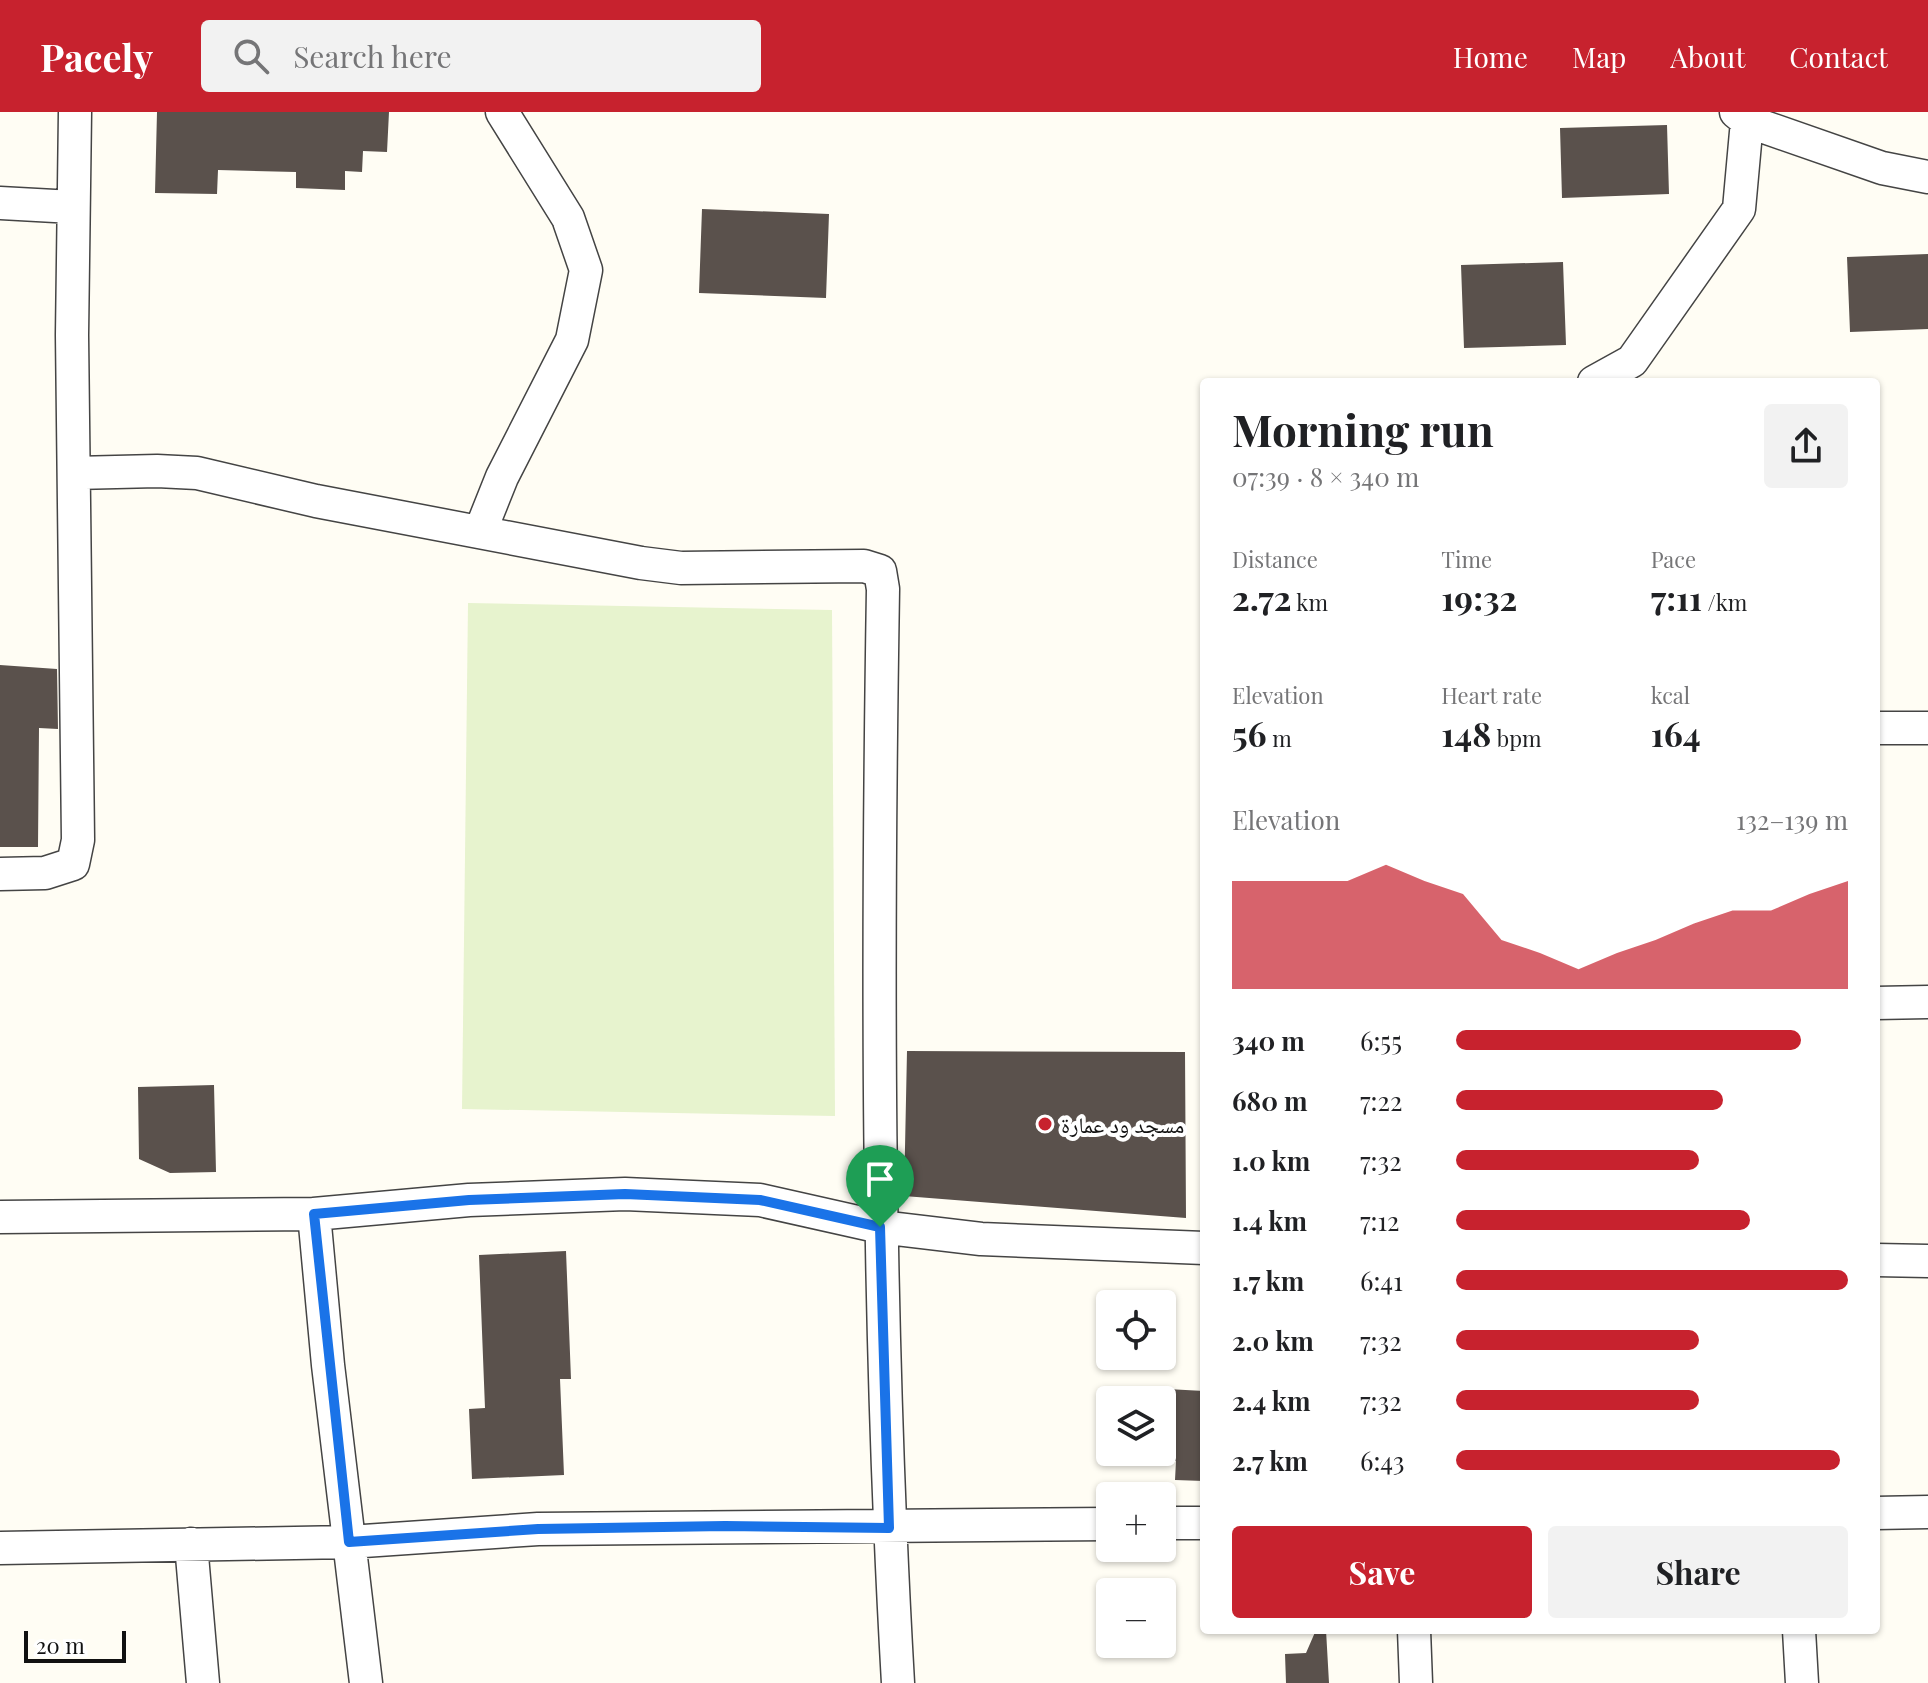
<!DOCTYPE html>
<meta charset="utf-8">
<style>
:root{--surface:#fff;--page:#f2f2f2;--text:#202124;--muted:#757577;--accent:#c7222e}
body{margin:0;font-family:"Playfair Display","Noto Naskh Arabic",serif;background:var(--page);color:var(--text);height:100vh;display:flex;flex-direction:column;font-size:30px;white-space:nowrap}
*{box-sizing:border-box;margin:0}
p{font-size:26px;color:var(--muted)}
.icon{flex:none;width:44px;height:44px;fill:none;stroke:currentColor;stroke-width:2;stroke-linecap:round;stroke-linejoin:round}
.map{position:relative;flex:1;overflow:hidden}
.panel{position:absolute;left:1200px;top:266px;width:680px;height:1256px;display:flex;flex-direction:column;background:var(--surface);border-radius:8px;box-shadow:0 2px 6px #0004}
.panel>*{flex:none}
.tools{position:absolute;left:1096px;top:1178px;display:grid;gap:16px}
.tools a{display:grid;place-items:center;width:80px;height:80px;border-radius:8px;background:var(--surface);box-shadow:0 2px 6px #0004;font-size:40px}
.scale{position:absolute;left:24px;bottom:20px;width:102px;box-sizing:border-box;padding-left:8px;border:4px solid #111;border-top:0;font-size:22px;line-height:28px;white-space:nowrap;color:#111;-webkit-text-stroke:6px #fff;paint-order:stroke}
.pin{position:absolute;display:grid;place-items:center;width:68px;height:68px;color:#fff;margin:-82px -34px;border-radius:50% 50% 50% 0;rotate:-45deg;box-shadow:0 0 8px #0007}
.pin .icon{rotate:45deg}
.round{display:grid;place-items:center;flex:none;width:84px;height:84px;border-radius:8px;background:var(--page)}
.summary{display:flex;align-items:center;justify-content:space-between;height:136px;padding:0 32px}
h1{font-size:44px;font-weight:700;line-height:60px}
.stats{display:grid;grid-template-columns:repeat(3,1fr);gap:12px;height:136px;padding:8px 32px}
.stats div{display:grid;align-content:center}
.stats b{font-size:34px;font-weight:700}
.stats small{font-size:22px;font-weight:400}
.stats p{font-size:22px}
.chart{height:224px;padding:16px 32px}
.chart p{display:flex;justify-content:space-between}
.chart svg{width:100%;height:144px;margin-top:8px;fill:var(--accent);opacity:.7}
.button{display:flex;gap:16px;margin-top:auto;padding:16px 32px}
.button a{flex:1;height:92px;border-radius:8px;background:var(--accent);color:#fff;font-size:32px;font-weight:700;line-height:92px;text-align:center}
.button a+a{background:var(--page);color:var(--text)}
ul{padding:0 32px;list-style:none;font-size:26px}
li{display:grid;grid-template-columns:128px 96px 1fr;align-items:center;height:60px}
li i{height:20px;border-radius:10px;background:var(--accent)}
header{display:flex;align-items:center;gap:48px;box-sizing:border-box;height:112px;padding:0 40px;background:var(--accent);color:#fff}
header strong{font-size:38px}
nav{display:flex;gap:44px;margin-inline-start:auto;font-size:28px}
.search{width:560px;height:72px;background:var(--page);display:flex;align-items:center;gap:20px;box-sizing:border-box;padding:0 28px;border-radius:8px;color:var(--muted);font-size:30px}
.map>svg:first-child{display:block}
.pitch{fill:#e7f3ce}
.building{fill:#5a514c}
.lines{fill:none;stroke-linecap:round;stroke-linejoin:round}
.minor-casing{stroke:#444;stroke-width:35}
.minor{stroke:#fff;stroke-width:32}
.route-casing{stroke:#fff;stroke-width:16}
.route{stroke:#1a73e8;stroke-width:10}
.poi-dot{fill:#c7222e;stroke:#fff;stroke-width:3}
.labels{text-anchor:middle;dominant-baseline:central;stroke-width:8;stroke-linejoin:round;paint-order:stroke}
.poi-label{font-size:22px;fill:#111;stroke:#fff;text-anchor:start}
</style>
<header>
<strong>Pacely</strong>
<div class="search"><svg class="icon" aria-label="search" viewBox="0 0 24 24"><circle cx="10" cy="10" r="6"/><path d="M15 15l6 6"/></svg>Search here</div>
<nav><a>Home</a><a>Map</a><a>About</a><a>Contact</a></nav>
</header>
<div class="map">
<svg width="1928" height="1571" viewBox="0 0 1928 1571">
<rect width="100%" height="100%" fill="#fffdf4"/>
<path class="pitch" d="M468,491l364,7 3,506 -373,-7z"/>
<path class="building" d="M157,0h232l-2,40 -24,-1 -1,21 -17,-1v19l-49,-2v-16l-78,-2 -1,24 -62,-1z
M1667,13l2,69 -107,4 -2,-70z
M702,97l127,5 -3,84 -127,-5z
M1928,142v75l-78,3 -3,-75z
M1563,150l3,83 -102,3 -3,-83z
M0,553l57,4 1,60 -19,-1 -1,119h-38z
M907,939l278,1 1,166 -282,-22z
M214,973l2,87 -46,1 -31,-14 -1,-72z
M566,1139l5,128h-11l4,96 -92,4 -3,-70 16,-1 -6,-153z
M1167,1277l37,2v90l-29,-1 1,-19h-12z
M1316,1518h10l3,53h-43l-1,-29 21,-1z"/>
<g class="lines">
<g class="minor-casing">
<path id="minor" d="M1736,0l11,9 135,47 46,9
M0,91l73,4
M1594,270l38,-21 107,-152 8,-88
M75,361l82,-2 40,2 119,28 325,62 40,5 183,-2 16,5 3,18c-6,366 -6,728 15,1094
M480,420l22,-55 70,-137 14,-70 -18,-52 -66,-106
M1876,616h52
M0,762l45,-1 28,-9 5,-24 -6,-505 3,-223
M1876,891l52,-1
M314,1102l14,151 38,318
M0,1105l314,-3 155,-14 156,-6 135,6 120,27 101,12 223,9
M1876,1148l52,1
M1876,1401l52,-1
M1162,1411h42
M191,1432l12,139
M0,1436l349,-6 189,-13 572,-5
M1414,1518l2,53
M1799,1518l3,53"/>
</g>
<use href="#minor" class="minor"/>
</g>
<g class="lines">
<g class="route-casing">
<path id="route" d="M625,1082l135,6 120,27 9,301 -164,-2 -187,3 -189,13 -35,-328 155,-14z"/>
</g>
<use href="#route" class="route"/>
</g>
<circle class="poi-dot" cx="1045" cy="1012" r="8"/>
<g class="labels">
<g class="poi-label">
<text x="1061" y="1012">مسجد ود عمارة</text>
</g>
</g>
</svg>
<div class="tools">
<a><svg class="icon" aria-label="locate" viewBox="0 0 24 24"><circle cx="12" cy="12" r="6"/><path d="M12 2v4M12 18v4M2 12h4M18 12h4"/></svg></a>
<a><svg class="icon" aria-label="layers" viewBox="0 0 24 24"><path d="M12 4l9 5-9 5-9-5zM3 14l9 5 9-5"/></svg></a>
<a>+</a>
<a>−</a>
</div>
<div class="scale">20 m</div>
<div class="pin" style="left:880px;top:1115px;background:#1e9e55"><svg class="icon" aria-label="arrive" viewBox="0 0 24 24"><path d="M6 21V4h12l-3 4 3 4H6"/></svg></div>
<section class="panel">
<div class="summary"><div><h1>Morning run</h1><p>07:39 · 8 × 340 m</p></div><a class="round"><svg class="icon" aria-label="share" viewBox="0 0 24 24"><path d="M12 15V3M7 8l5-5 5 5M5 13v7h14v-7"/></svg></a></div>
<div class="stats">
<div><p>Distance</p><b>2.72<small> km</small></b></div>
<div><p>Time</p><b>19:32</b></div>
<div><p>Pace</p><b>7:11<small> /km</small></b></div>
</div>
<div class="stats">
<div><p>Elevation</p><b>56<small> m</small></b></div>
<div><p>Heart rate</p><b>148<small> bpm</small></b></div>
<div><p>kcal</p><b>164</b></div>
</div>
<div class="chart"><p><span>Elevation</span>132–139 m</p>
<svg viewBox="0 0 160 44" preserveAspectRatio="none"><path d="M0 44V11L10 11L20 11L30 11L40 6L50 11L60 15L70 29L80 33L90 38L100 33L110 29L120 24L130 20L140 20L150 15L160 11V44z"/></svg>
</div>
<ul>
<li><b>340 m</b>6:55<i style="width:88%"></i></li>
<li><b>680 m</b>7:22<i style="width:68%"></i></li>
<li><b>1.0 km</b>7:32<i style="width:62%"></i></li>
<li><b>1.4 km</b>7:12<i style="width:75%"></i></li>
<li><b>1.7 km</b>6:41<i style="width:100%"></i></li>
<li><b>2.0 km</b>7:32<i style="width:62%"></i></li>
<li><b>2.4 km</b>7:32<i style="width:62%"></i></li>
<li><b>2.7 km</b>6:43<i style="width:98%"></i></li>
</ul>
<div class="button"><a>Save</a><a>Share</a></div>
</section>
</div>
